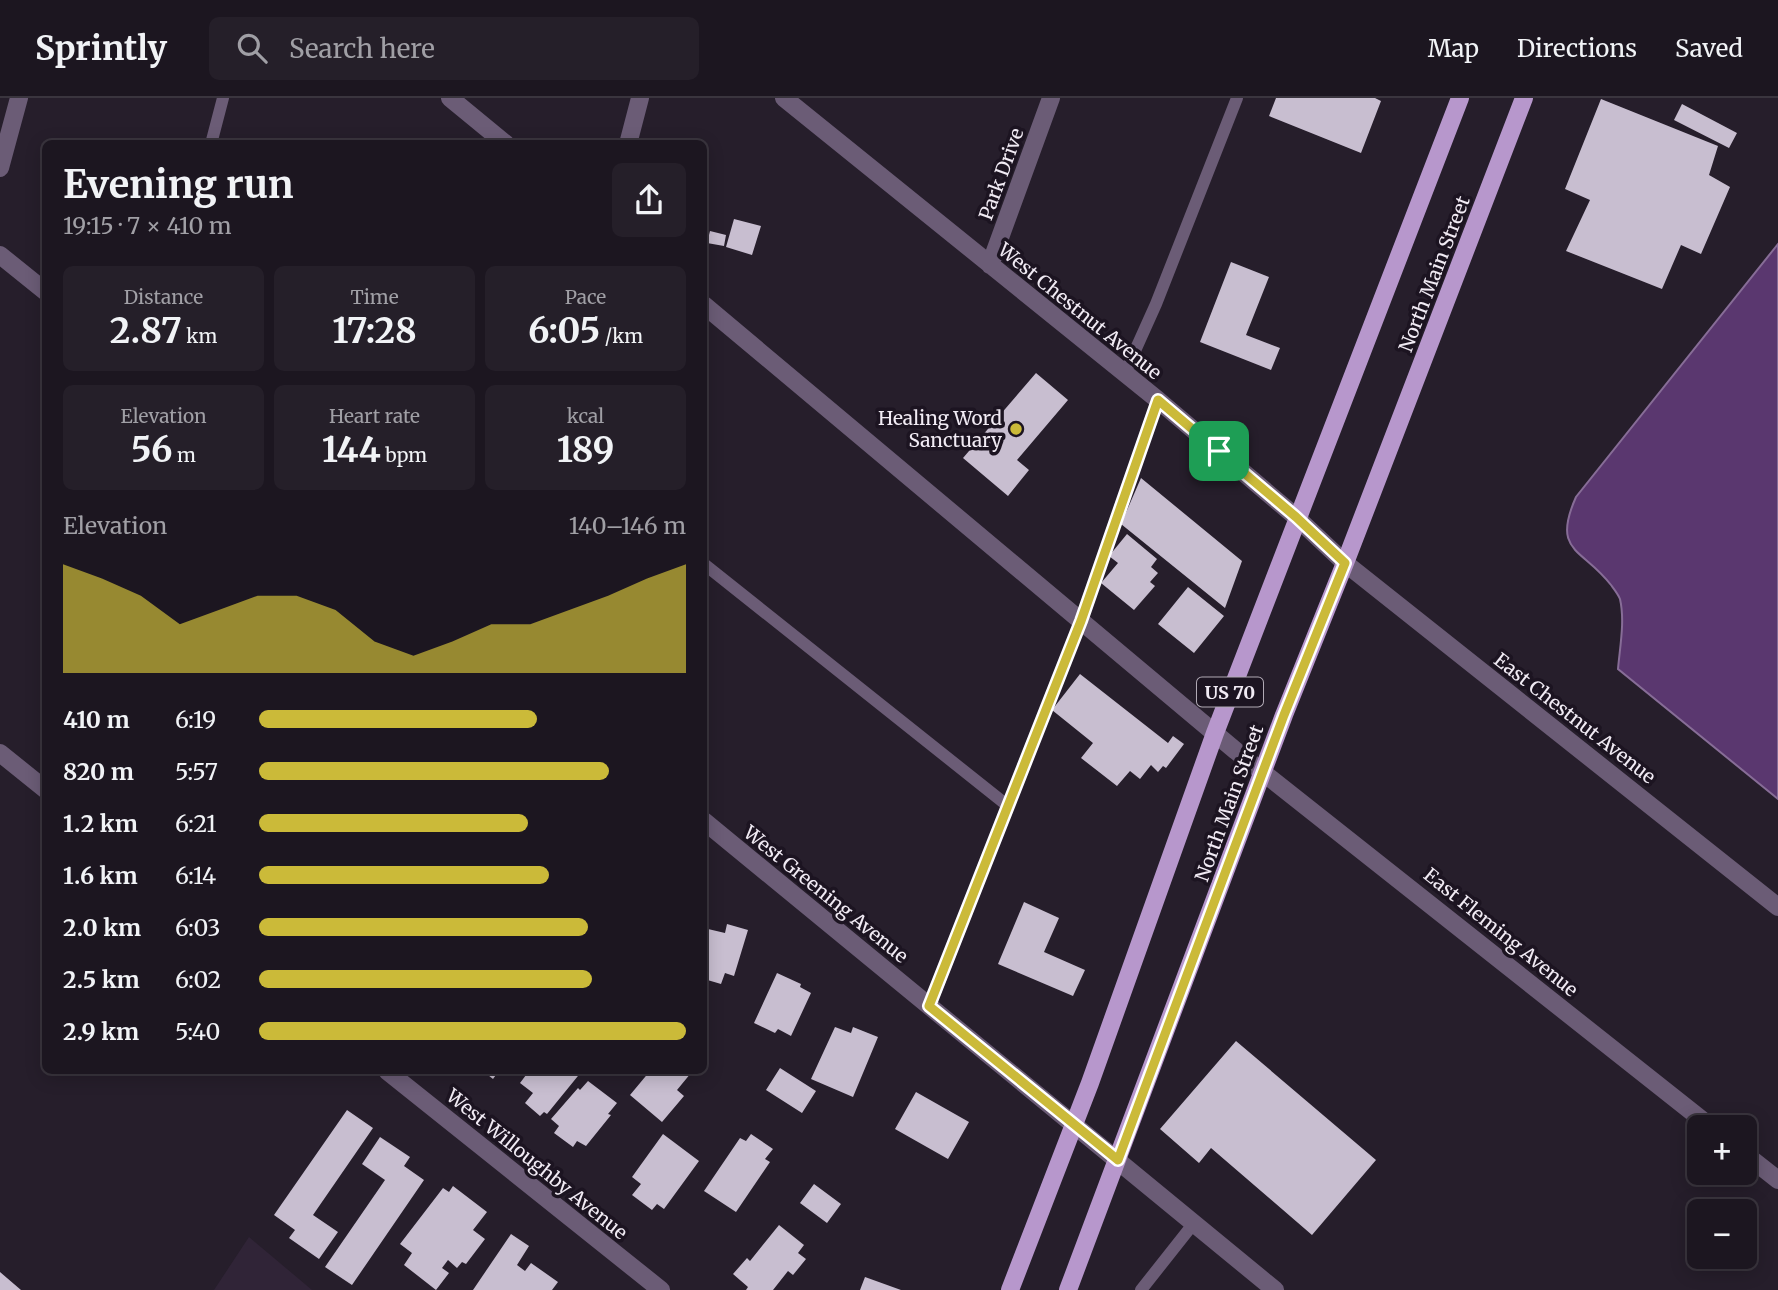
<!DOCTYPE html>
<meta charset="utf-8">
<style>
:root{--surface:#1c1620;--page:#251f29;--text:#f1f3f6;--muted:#a09fa5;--line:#3a353e;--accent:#cbba39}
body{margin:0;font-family:Merriweather,serif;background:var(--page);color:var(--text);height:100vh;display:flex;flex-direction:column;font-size:26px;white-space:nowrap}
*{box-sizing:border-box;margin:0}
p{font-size:23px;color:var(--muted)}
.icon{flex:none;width:38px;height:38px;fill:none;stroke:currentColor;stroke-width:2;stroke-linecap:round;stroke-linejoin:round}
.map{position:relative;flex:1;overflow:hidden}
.details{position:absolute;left:42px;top:42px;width:665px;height:934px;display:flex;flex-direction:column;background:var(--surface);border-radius:10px;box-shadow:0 4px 18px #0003,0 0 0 2px var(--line)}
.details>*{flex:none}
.buttons{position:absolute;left:1687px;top:1017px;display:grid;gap:14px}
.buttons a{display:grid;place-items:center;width:70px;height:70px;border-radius:10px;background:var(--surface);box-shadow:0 4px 18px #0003,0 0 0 2px var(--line);font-size:35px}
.pin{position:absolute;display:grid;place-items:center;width:60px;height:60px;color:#fff;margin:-30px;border-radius:14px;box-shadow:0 4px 10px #0006}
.round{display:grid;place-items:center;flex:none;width:74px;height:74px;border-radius:10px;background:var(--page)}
.headline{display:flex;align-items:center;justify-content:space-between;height:119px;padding:0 21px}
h1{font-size:38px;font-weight:700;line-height:52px}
.figures{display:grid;grid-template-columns:repeat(3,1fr);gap:10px;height:119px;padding:7px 21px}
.figures div{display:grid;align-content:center;border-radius:10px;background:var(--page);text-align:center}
.figures b{font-size:35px;font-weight:700}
.figures small{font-size:19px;font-weight:400}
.figures p{font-size:19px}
.chart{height:196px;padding:14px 21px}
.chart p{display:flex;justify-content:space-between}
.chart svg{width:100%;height:126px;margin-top:7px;fill:var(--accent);opacity:.7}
ul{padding:0 21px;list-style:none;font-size:23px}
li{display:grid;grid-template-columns:112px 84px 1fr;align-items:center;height:52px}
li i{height:18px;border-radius:9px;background:var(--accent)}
header{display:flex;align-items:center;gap:42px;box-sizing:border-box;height:98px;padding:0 35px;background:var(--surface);border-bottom:2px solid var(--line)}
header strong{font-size:33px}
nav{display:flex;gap:38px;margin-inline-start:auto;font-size:24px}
.search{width:490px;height:63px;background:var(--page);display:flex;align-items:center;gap:18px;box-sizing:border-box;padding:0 24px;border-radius:10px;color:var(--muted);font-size:26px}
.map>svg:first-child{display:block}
.built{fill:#302437}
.water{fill:#5a376f;stroke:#876d97;stroke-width:2}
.building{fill:#c8bed0}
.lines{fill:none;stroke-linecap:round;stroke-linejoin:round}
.service{stroke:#6b5c76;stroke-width:12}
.minor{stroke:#6b5c76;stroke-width:18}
.tertiary{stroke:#6b5c76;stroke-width:18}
.primary{stroke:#b797cc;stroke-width:18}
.route-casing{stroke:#fff;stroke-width:14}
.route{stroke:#cbba39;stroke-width:9}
.poi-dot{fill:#cbba39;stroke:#1c1421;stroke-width:2.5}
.labels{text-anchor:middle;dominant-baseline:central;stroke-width:7;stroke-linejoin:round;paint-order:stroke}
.shield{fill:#1c1421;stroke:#b1aab5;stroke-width:2}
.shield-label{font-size:18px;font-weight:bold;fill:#f1ebf4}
.street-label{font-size:19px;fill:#f1ebf4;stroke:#1c1421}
.poi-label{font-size:19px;fill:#f1ebf4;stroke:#1c1421;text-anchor:end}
</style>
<header>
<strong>Sprintly</strong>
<div class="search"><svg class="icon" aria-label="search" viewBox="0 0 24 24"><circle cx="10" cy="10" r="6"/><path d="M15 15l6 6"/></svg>Search here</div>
<nav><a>Map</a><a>Directions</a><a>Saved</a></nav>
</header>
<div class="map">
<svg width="1778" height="1192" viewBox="0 0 1778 1192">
<rect width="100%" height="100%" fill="#261e2b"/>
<path class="built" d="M249,1139l63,53h-98z"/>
<path class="water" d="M1778,146v555l-160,-130c2,-23 7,-48 2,-70 -2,-5 -6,-10 -9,-14 -28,-37 -60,-32 -35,-88z"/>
<path class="building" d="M1276,0h99l6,3 -20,52 -92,-37z
M1601,1l117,47 -9,29 21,12 -29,67 -20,-9 -19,44 -96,-38 24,-51 -25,-11z
M1682,6l55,29 -8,15 -55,-28z
M734,121l27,7 -9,29 -26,-8z
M710,133l16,4 -2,11 -17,-3z
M1231,164l38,15 -23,58 34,13 -9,22 -71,-28z
M1036,275l32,27 -51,60 12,10 -21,26 -45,-38z
M1141,380l101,83 -17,47 -104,-84z
M1127,436l30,25 -6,8 7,6 -8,9 5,4 -21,24 -33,-27 17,-20 -9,-7z
M1188,489l36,29 -30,37 -36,-29z
M1080,576l88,69 5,-7 11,8 -18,24 -3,-2 -5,6 -7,-7 -11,14 -10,-8 -13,15 -36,-28 12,-15 -41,-33z
M1024,804l35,16 -15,34 41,18 -12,26 -75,-32z
M727,826l21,6 -14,46 -9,-3 -4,11 -17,-5v-33l4,-17 17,4z
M777,875l24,11 -1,3 11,6 -20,43 -13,-7 -3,4 -21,-10z
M835,929l16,6 2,-6 25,10 -25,60 -42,-18z
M1236,943l140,119 -64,75 -101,-87 -12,15 -39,-34z
M780,970l36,23 -14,22 -36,-23z
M483,973h23l-4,4 -4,-3 -5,7z
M529,973h53l-35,43 -3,-2 -4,4 -15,-13 8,-10 -13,-10z
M650,973h38l3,2 -14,17 7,6 -22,26 -32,-27z
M588,983l29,22 -9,11 3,1 -25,31 -9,-5 -4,6 -19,-14 5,-7 -8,-7 27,-31 2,2z
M916,994l53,30 -21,37 -53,-30z
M347,1012l26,18 -60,87 25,17 -19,27 -30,-21 6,-8 -21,-15z
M663,1036l36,27 -35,48 -7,-5 -5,6 -20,-15 9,-11 -9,-7z
M751,1036l22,15 -8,10 5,3 -34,50 -32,-21 36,-53 6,3z
M380,1039l30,20 -6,9 20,14 -72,105 -27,-18 60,-87 -23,-16z
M814,1086l27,20 -14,19 -27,-20z
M453,1088l34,26 -14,18 12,9 -19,25 -4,-2 -5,6 -9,-8 -6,8 7,5 -13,17 -32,-25 8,-12 -12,-9 43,-56 6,4z
M779,1127l25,20 -6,8 8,6 -13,16 -5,-4 -15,19h-27l2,-3 -15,-13 14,-16 3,3z
M511,1136l18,12 -12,19 8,6 6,-8 27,19 -6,8h-79z
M0,1174l21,18h-21z
M865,1179l36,13h-41z"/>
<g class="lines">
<path class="service" d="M211,46l12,-46
M1125,275l31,-69 81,-206
M704,466l304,242
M930,907l151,-384 77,-221
M1141,1192l53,-67"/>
<path class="minor" d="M450,0l56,46
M784,0l374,302 138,117 49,46 433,344
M628,46l12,-46
M0,157l46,37
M990,167l61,-167
M704,207l532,446 475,376
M0,655l46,37
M704,723l571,469
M387,973l274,219
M1745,1056l33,26"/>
<path class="tertiary" d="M0,70l19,-70"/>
<path class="primary" d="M1010,1192l80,-207 125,-350 245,-635
M1068,1192l216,-575 61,-152 179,-465"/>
</g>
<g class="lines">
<g class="route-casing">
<path id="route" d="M1158,302l138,117 49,46 -61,152 -166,445 -189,-154 152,-385z"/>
</g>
<use href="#route" class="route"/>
</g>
<circle class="poi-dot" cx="1016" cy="331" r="7"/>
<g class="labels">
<rect class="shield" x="1197" y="579.5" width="66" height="29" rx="5"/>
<g class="shield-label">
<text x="1230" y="594">US 70</text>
</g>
<g class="street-label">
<text transform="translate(1001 76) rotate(-70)">Park Drive</text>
<text transform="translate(1434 176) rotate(-69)">North Main Street</text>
<text transform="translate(1080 213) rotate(39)">West Chestnut Avenue</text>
<text transform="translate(1575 620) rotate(38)">East Chestnut Avenue</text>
<text transform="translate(1229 705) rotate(-70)">North Main Street</text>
<text transform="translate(826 796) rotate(39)">West Greening Avenue</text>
<text transform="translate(1501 834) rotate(39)">East Fleming Avenue</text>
<text transform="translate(537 1066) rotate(39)">West Willoughby Avenue</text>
</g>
<g class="poi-label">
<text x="1002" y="320">Healing Word<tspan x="1002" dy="22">Sanctuary</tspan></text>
</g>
</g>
</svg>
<div class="buttons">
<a>+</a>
<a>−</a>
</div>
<div class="pin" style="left:1219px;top:353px;background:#1e9e55"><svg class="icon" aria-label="arrive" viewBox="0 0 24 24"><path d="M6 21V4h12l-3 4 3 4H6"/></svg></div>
<section class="details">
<div class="headline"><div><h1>Evening run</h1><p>19:15 · 7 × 410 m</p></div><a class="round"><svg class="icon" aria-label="share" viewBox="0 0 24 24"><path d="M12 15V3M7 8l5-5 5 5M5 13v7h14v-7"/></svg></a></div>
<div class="figures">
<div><p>Distance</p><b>2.87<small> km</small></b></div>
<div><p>Time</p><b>17:28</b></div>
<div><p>Pace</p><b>6:05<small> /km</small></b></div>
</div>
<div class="figures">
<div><p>Elevation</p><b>56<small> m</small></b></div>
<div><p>Heart rate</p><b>144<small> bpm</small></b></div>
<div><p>kcal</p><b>189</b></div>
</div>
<div class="chart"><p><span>Elevation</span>140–146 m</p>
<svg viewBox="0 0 160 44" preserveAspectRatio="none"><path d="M0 44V6L10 11L20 17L30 27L40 22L50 17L60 17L70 22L80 33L90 38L100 33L110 27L120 27L130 22L140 17L150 11L160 6V44z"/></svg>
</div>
<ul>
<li><b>410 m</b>6:19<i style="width:65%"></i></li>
<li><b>820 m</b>5:57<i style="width:82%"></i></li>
<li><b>1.2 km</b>6:21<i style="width:63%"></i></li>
<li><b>1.6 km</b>6:14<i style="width:68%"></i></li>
<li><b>2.0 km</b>6:03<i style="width:77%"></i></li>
<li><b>2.5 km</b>6:02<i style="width:78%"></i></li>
<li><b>2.9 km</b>5:40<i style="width:100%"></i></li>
</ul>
</section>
</div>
